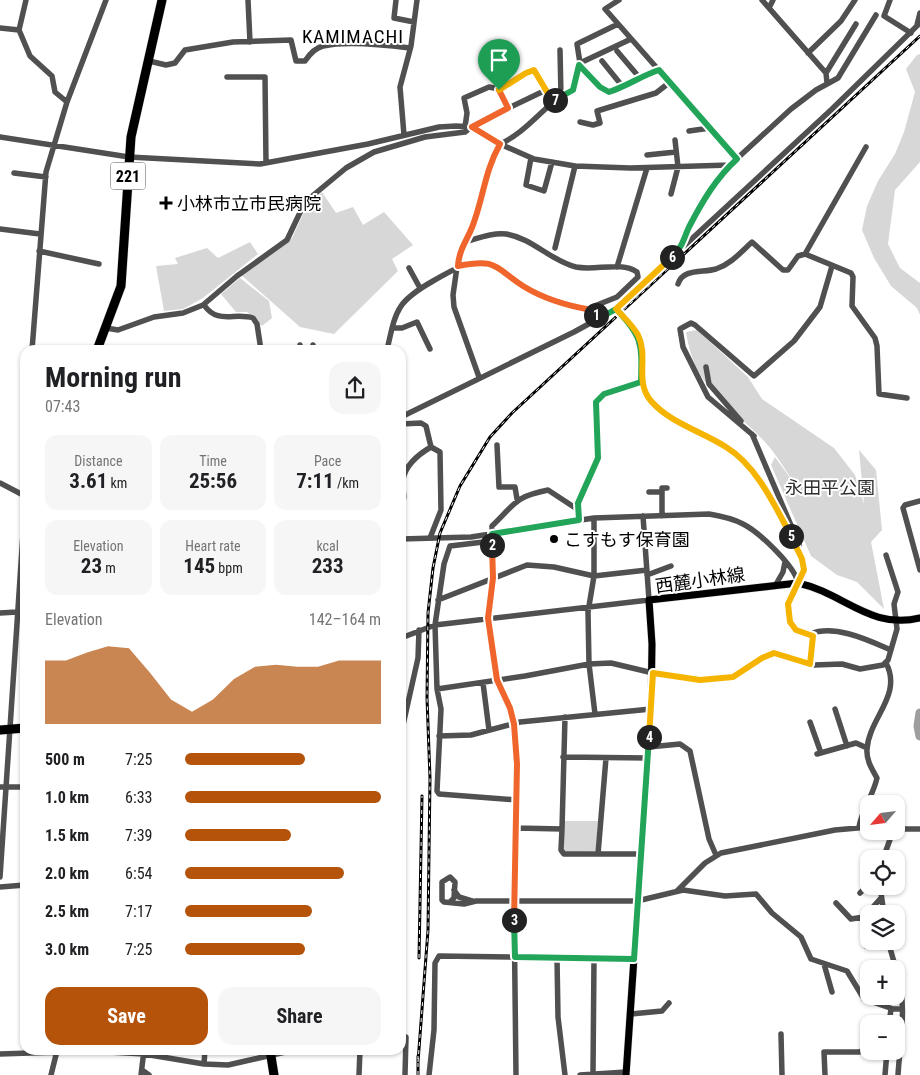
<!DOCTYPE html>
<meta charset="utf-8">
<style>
:root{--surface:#fff;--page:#f6f6f6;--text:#202124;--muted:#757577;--accent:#b45309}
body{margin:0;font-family:"Roboto Condensed","Noto Sans JP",sans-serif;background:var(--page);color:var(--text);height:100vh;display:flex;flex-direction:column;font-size:19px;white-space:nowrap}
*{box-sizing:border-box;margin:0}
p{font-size:16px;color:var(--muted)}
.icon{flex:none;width:28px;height:28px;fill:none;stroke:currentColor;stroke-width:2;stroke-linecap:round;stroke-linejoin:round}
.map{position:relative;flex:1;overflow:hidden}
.sheet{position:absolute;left:20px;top:345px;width:386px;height:710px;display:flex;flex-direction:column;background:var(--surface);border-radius:15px;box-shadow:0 1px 4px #0004}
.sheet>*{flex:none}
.needle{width:32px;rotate:242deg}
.buttons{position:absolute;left:860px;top:795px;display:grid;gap:10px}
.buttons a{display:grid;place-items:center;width:45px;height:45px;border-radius:10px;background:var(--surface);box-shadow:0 1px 4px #0004;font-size:25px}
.pin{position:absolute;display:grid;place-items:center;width:42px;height:42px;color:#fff;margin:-51px -21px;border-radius:50% 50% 50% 0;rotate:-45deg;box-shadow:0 0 5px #0007}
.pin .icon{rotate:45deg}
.km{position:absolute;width:25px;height:25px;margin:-12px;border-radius:50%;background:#222;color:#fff;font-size:14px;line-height:25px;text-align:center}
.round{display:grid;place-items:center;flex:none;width:52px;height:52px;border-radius:15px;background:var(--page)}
.overview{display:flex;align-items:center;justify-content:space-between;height:85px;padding:0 25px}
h1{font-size:28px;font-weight:700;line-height:38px}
.metrics{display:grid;grid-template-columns:repeat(3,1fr);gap:8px;height:85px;padding:5px 25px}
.metrics div{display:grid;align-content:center;border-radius:12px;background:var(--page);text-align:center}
.metrics b{font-size:21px;font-weight:700}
.metrics small{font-size:14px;font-weight:400}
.metrics p{font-size:14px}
.chart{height:140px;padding:10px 25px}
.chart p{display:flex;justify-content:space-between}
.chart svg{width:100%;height:90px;margin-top:5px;fill:var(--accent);opacity:.7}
.button{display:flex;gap:10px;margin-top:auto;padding:10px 25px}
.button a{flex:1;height:58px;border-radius:15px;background:var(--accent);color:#fff;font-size:20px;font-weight:700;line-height:58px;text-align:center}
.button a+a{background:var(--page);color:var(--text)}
ul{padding:0 25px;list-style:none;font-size:16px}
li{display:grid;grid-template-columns:80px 60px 1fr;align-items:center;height:38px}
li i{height:12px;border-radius:6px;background:var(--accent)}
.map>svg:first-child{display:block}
.green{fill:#d7d7d7}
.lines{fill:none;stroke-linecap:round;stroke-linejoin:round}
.river{stroke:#9e9e9e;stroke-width:9}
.major-casing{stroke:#dbdbdb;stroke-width:8}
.highway-casing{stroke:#dbdbdb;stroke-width:10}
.minor{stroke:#505050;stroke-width:5.5}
.major{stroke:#000;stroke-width:7}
.highway{stroke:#000;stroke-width:9}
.rail-casing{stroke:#000;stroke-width:3}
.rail{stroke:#fff;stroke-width:1;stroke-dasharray:4;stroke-linecap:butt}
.split-1-casing{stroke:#fff;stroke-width:10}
.split-2-casing{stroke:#fff;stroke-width:10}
.split-3-casing{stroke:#fff;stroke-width:10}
.split-4-casing{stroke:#fff;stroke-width:10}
.split-5-casing{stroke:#fff;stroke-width:10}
.split-6-casing{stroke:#fff;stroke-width:10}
.split-7-casing{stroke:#fff;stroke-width:10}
.split-8-casing{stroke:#fff;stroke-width:10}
.split-1{stroke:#f0652b;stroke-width:6}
.split-2{stroke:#22a559;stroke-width:6}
.split-3{stroke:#f0652b;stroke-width:6}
.split-4{stroke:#22a559;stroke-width:6}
.split-5{stroke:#f5b400;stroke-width:6}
.split-6{stroke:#f5b400;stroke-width:6}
.split-7{stroke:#22a559;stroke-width:6}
.split-8{stroke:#f5b400;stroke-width:6}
.poi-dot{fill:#000;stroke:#fff;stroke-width:2}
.labels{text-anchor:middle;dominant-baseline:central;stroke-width:4;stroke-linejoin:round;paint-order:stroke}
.shield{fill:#fff;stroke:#4c4c4c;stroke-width:1}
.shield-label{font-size:16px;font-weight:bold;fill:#000}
.poi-label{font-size:18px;fill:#000;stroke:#fff;text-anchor:start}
.park-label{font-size:18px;fill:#2e2e2e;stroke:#fff}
.street-label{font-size:18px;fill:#000;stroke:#fff}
.neighbourhood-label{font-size:19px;letter-spacing:1px;fill:#000;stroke:#fff}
</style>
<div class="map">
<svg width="920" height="1075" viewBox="0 0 920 1075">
<rect width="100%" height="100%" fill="#fff"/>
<path class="green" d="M920,54v108l-25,28 -7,54 12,24 20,15v32l-3,-7 -26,-22 -17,-28 -12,-28 5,-24 11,-25 17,-27 9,-22 11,-40 -9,-23 11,-14z
M322,192l14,21 17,-6 10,18 21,-13 29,33 -21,14 6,12 -64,63 -34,-7 -60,-53 52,-36 13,-28z
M250,242l8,12 -55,44 -20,11 -19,2 -8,-45 22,-2 -3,-6 32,-10 11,10z
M240,278l29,23 3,17 -10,8 -15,-14h-11l-15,-18z
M697,330l51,47 14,22 72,49 21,27 9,29 -5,-54 17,20 6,60 -11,12 13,67 -27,-27 -20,-7 -26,-19 -40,-91 4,-8 21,29c-10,-15 -19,-31 -31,-44 -36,-39 -70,-51 -79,-110z
M564,821h34l-2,30 -29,2 -3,-3z"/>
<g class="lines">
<path class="river" d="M920,713l-2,13 2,10"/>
<g class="major-casing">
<path id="major" d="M626,1075l25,-366 1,-65 -3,-44 149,-17c46,10 72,47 122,35"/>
</g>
<g class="highway-casing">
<path id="highway" d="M97,350l24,-64 10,-149 31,-137
M0,730l25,-2
M270,1050l4,25"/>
</g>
<path class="minor" d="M248,0l2,42
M396,0l-2,18 20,4
M619,0l-14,9 132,150
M762,0l64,73 1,10
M890,0l-6,16 27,17
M769,8l4,-8
M917,25l3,-12
M0,28l19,2 7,-30
M19,30l11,26 22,20 3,16 12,10
M560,50l1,46
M617,51l22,26
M808,53l33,-32 14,-21
M149,61l17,4 9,-2 10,-13 48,-8 58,-2 5,21h9c4,-6 10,-13 18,-15 22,-5 64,-1 87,2
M602,61l21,26
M580,63l51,-24
M579,65l21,22 9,5c18,-6 32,-16 50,-22
M826,73l30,-49
M227,77h38l1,86
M499,89l10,19
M580,122l13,3 7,-2 -3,-12 59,-18 14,-11
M465,127l2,-14 -3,-15 25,-11 10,2 35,-19 19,32
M689,131l21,-3
M404,135l-4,-48 11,-41 6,-46
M0,137l129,20 131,7 108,-20 71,-17 17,-1 16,1 28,17 34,15 41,7 55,2 100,-3
M647,155l29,-3
M531,158l-5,27 18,6 8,-29
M14,173l32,4
M671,194l7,-27 -3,-27
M0,229l40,5
M464,242c12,-3 29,-10 42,-8 26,4 45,27 70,33 19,4 45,-6 61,5l1,5 -21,20 -30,12
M684,246l148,-137 88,-86
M555,248l20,-82
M39,251l60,13
M805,254l61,-107
M617,267l30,-99
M409,268l11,20
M678,284c5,-16 25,-11 38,-15 15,-5 25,-17 36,-27l31,28h5l10,-14 7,-2 46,19 2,4 -1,29 23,32 2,8 2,48 28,4
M204,305c14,20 30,7 49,13l4,6 4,26
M616,309c8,8 19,18 23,30 7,21 -4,43 12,62 18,21 51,32 74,46 25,14 69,85 77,112 8,25 -25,40 -10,68l21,8 -3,28
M106,328l12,2 36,-13 29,-4 20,-8 34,-29 50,-36 18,-38 41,-34 28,-16 51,-15 40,-5 10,-8 71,-34
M392,328h10l15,-6 13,27
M300,345l1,5
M313,345l1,5
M32,350l14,-178 21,-70 39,-102
M387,350c9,-40 9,-48 46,-69 22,-12 41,-27 67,-13 9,4 15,13 24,18 22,13 44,20 68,24l6,9
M706,367l3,17 32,37
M479,377l-25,-70 -1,-12 6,-42 14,-28 8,-23 5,-29 14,-29c29,-13 45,-41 73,-55l7,-26 -3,-19 41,-20
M401,417l173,-85 42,-23 66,-62 6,-18 20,-36 22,-28 61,-56 25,-19 22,-12 38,-63
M401,424l20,-1 5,3 5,21
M752,434l47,110v6
M754,436l-46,-39 -25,-50 -3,-18 11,-6 4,2 59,51 40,-35 26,-34 12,-41
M497,445l2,42h16l2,12
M0,483l25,13
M649,492h13
M920,501l-15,4 -2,3 17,62
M401,506c6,-9 0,-18 2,-27 3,-15 16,-25 28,-32l9,5 1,58 -11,28
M662,516v-28h5
M594,518v58l-6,36 1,52 6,50
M579,519l-2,-16 21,-45 -2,-56 8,-8 37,-12
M401,539l70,-2 123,-19 115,-4c12,2 23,4 34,10 16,8 52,42 55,59
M492,541l-42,5 -6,18 -9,61 2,64 4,20 -4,82 2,3 79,6
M647,575l24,-9
M775,586l8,-14 2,-10
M438,600l89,-35 27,2 40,9 53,-6
M0,613l17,-1
M810,634c25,-10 58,6 81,16
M401,638l34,-13 214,-25 -6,-84
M483,683l6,47
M437,689l88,-13 64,-12 22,-1 42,10 47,7 36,-4 26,-18 12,-5 40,12 28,-1 18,5 23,-4 5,-5 9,-31 -3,-25 4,-12 -12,-37
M835,709l12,37
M810,722l11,31
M401,734l17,-76 1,-28
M439,736l32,-1 49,-13 131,-13
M649,747l31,-3 10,7 19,88 7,16
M817,754l39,-11 11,5
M563,757l85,1
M0,787h25
M859,827c3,-18 14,-31 18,-49 -5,-9 -11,-18 -10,-29 2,-31 36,-54 19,-86
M516,828l46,1 -1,21 3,4h76
M562,829l3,-112
M896,829h24
M598,854l8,-96
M883,859l10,-28
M0,877l25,-373
M880,886l4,28
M0,887l25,-2
M454,890l5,7 13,4
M677,891l28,-28 16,-10 114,-23 34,-3
M860,893l5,-5h15
M450,902l4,-4 1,-16 -5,-5 -8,5v18l2,2 20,2 12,-3h161l46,-11 42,6 31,-2 16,19 29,24 10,22 36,12 17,28 29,10h9
M836,903l15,16 13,-2
M888,941l8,28
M866,946l-2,-29 17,-19
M557,958l1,59 7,58
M824,964l8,28
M896,970c12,32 4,71 2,105
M631,1014l31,-3 7,-8
M889,1024l2,-15
M781,1034l1,41
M401,1036l5,1 -1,38
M0,1054l92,-3 52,3 60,10 24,1 66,-15
M204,1064l1,-14
M142,1070l7,5
M593,1073l1,-114
M51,1075l6,-24
M141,1075l3,-25
M359,1075l1,-25
M429,1075l5,-45 1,-67 4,-7 195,3
M516,1075l-2,-173 3,-138 -5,-49 -15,-34 -9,-62 5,-41 -1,-52c24,-23 22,-29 56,-36l29,19
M580,1075l46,-3
M825,1075l-1,-23h35l10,-3
M885,1075l2,-24"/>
<use href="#major" class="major"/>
<use href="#highway" class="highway"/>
<g class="rail-casing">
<path id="rail" d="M419,958l3,-162
M418,1062l10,-132 2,-152 -3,-80 1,-85 5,-45 7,-35 20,-47 30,-49 22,-24 408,-377
M418,1075v-19"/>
</g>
<use href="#rail" class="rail"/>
</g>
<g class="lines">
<g class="split-1-casing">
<path id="split-1" d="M499,90l9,18 -36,19 28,17c-15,27 -16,50 -26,78 -5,16 -15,26 -16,44 39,-8 36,1 65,20 21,13 45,20 69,24l4,5"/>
</g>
<g class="split-2-casing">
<path id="split-2" d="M492,545v-11l87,-14 -1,-17 20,-45 -2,-56 8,-8 37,-12c1,-38 2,-45 -25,-73l-18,10 -2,-4"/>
</g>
<g class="split-3-casing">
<path id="split-3" d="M492,545l1,33 -5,40 9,62 13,28 4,16 3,40 -3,156"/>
</g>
<g class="split-4-casing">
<path id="split-4" d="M514,920l1,37 119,2 15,-222"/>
</g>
<g class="split-5-casing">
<path id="split-5" d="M649,737l4,-64 47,7 33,-3 29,-19 12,-5 36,11 3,-28 -17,-6 -6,-8 -2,-18 16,-34 -2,-11 -11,-23"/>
</g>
<g class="split-6-casing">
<path id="split-6" d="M672,257l-56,52c8,8 17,17 22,26 11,22 -4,46 13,66 19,22 52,31 75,46 31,19 49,59 65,89"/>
</g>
<g class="split-7-casing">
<path id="split-7" d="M555,100l18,-10 6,-25 21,22 9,5c18,-6 32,-16 50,-22l78,89c-21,19 -35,43 -48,68 -6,13 -6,19 -17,30"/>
</g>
<g class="split-8-casing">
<path id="split-8" d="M499,90l27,-17 8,-3 19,32 2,-2"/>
</g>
<use href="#split-1" class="split-1"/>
<use href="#split-2" class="split-2"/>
<use href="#split-3" class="split-3"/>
<use href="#split-4" class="split-4"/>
<use href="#split-5" class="split-5"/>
<use href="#split-6" class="split-6"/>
<use href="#split-7" class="split-7"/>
<use href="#split-8" class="split-8"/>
</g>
<g class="poi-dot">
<path d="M163.5 195.5h5v5h5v5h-5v5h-5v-5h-5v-5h5z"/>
<circle cx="554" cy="539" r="5"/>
</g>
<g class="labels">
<rect class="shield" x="110.5" y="162.5" width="35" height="27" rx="4"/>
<g class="shield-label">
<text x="128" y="176">221</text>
</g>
<g class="poi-label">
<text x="177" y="203">小林市立市民病院</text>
<text x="564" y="539">こすもす保育園</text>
</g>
<g class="park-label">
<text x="830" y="487">永田平公園</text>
</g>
<g class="street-label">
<text transform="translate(700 580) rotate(-8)">西麓小林線</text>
</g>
<g class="neighbourhood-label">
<text x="353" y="36">KAMIMACHI</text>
</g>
</g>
</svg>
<div class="buttons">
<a><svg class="needle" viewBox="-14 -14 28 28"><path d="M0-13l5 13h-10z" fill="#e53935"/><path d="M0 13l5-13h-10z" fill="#757577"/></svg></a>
<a><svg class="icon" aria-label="locate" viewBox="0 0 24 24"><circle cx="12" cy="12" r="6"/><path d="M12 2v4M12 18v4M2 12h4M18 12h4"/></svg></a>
<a><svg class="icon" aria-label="layers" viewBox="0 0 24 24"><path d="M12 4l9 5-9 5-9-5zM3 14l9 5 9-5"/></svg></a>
<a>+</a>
<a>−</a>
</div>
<div class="pin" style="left:499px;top:90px;background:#1e9e55"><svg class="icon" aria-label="arrive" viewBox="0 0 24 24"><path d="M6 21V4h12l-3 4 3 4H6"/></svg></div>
<b class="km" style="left:596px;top:315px">1</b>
<b class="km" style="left:492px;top:545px">2</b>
<b class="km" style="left:514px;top:920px">3</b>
<b class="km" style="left:649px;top:737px">4</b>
<b class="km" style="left:791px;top:536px">5</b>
<b class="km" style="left:672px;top:257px">6</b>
<b class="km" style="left:555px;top:100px">7</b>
<section class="sheet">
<div class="overview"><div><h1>Morning run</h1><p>07:43</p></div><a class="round"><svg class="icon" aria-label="share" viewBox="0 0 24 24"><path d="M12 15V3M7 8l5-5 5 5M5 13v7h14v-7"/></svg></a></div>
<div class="metrics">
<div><p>Distance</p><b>3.61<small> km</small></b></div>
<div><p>Time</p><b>25:56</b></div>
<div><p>Pace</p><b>7:11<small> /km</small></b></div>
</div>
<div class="metrics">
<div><p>Elevation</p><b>23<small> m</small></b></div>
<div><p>Heart rate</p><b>145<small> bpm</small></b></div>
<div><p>kcal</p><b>233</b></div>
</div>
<div class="chart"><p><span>Elevation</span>142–164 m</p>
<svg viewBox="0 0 160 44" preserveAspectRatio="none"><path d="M0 44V13L10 13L20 9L30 6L40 7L50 19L60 32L70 38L80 32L90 22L100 16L110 15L120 16L130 16L140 13L150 13L160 13V44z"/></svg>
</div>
<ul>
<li><b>500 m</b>7:25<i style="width:61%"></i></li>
<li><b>1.0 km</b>6:33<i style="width:100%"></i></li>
<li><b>1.5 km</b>7:39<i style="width:54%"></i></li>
<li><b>2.0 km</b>6:54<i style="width:81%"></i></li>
<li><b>2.5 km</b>7:17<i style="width:65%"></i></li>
<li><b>3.0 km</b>7:25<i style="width:61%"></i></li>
</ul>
<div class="button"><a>Save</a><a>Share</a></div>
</section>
</div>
